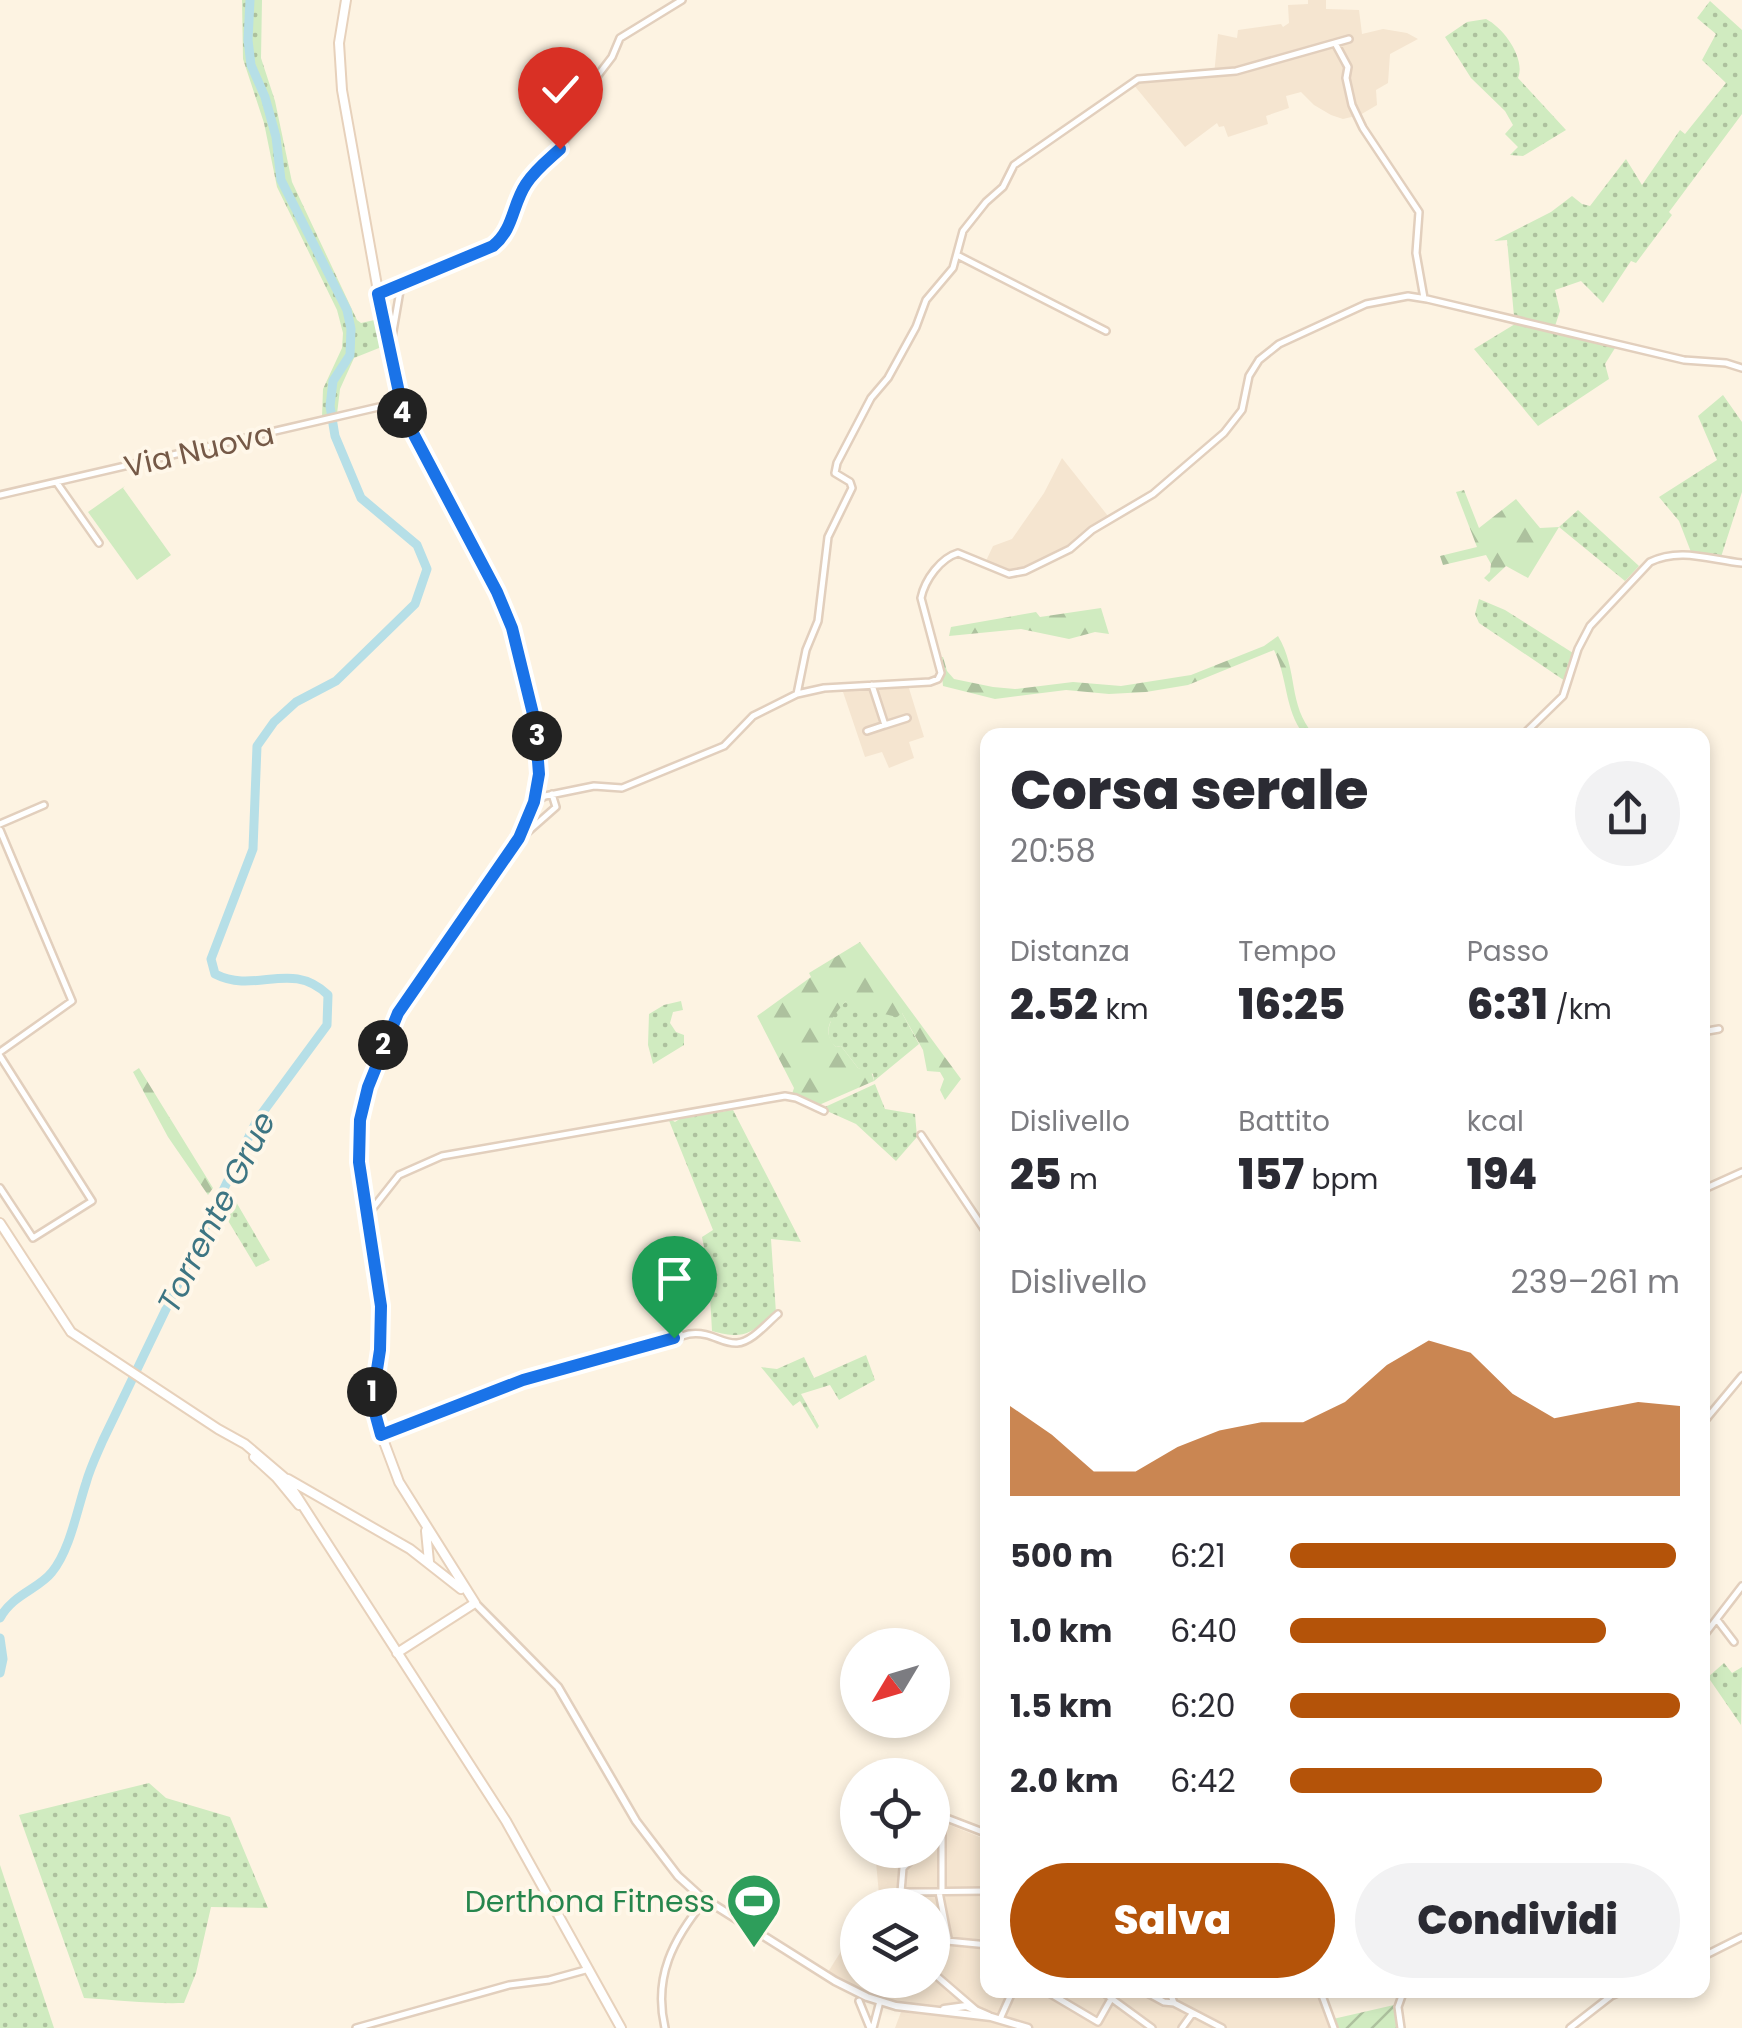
<!DOCTYPE html>
<html lang="it">
<meta charset="utf-8">
<style>
:root{--surface:#fff;--page:#f2f2f3;--text:#2b2b33;--muted:#7c7c81;--accent:#b45309}
body{margin:0;font-family:Poppins,sans-serif;background:var(--page);color:var(--text);height:100vh;display:flex;flex-direction:column;font-size:38px;white-space:nowrap}
*{box-sizing:border-box;margin:0}
p{font-size:32px;color:var(--muted)}
.icon{flex:none;width:55px;height:55px;fill:none;stroke:currentColor;stroke-width:2;stroke-linecap:round;stroke-linejoin:round}
.map{position:relative;flex:1;overflow:hidden}
.details{position:absolute;left:980px;top:728px;width:730px;height:1270px;display:flex;flex-direction:column;background:var(--surface);border-radius:20px;box-shadow:0 5px 15px #0003}
.details>*{flex:none}
.needle{width:65px;rotate:232deg}
.controls{position:absolute;left:840px;top:1628px;display:grid;gap:20px}
.controls a{display:grid;place-items:center;width:110px;height:110px;border-radius:50%;background:var(--surface);box-shadow:0 5px 15px #0003;font-size:50px}
.pin{position:absolute;display:grid;place-items:center;width:85px;height:85px;color:#fff;margin:-102px -42px;border-radius:50% 50% 50% 0;rotate:-45deg;box-shadow:0 0 10px #0007}
.pin .icon{rotate:45deg}
.km{position:absolute;width:50px;height:50px;margin:-25px;border-radius:50%;background:#222;color:#fff;font-size:28px;line-height:50px;text-align:center}
.round{display:grid;place-items:center;flex:none;width:105px;height:105px;border-radius:52px;background:var(--page)}
.head{display:flex;align-items:center;justify-content:space-between;height:170px;padding:0 30px}
h1{font-size:55px;font-weight:800;line-height:75px}
.metrics{display:grid;grid-template-columns:repeat(3,1fr);gap:15px;height:170px;padding:10px 30px}
.metrics div{display:grid;align-content:center}
.metrics b{font-size:42px;font-weight:800}
.metrics small{font-size:28px;font-weight:400}
.metrics p{font-size:28px}
.chart{height:280px;padding:20px 30px}
.chart p{display:flex;justify-content:space-between}
.chart svg{width:100%;height:180px;margin-top:10px;fill:var(--accent);opacity:.7}
.cta{display:flex;gap:20px;margin-top:auto;padding:20px 30px}
.cta a{flex:1;height:115px;border-radius:60px;background:var(--accent);color:#fff;font-size:40px;font-weight:800;line-height:115px;text-align:center}
.cta a+a{background:var(--page);color:var(--text)}
ul{padding:0 30px;list-style:none;font-size:32px}
li{display:grid;grid-template-columns:160px 120px 1fr;align-items:center;height:75px}
li i{height:25px;border-radius:12px;background:var(--accent)}
.map>svg:first-child{display:block}
.residential{fill:#f5e5d0}
.grass{fill:url(#grass-dots)}
.forest{fill:url(#forest-firs)}
.park{fill:#d0ebc0}
.garden{fill:url(#garden-furrows)}
.lines{fill:none;stroke-linecap:round;stroke-linejoin:round}
.river{stroke:#b6dfe7;stroke-width:9}
.minor-casing{stroke:#e2cfbd;stroke-width:10}
.tertiary-casing{stroke:#e2cfbd;stroke-width:11}
.secondary-casing{stroke:#e7d1bb;stroke-width:12}
.minor{stroke:#fff;stroke-width:5}
.tertiary{stroke:#fff;stroke-width:6}
.secondary{stroke:#fff;stroke-width:8}
.route-casing{stroke:#fff;stroke-width:20}
.route{stroke:#1a73e8;stroke-width:12}
.labels{text-anchor:middle;dominant-baseline:central;stroke-width:8;stroke-linejoin:round;paint-order:stroke}
.street-label{font-size:30px;fill:#755947;stroke:#fff7e9}
.leisure-label{font-size:30px;fill:#27864d;stroke:#fff7e9;text-anchor:end}
.water-label{font-size:32px;font-style:italic;fill:#3d7583;stroke:#fff7e9}
</style>
<div class="map">
<svg width="1742" height="2028" viewBox="0 0 1742 2028">
<defs>
<pattern id="grass-dots" width="8" height="8" patternUnits="userSpaceOnUse" patternTransform="scale(2.5)"><rect width="8" height="8" fill="#d0ebc0"/><path d="M2 2h.1M6 6h.1" fill="none" stroke="#adc19e" stroke-width="1.8" stroke-linecap="round"/></pattern>
<pattern id="forest-firs" width="22" height="20" patternUnits="userSpaceOnUse" patternTransform="scale(2.5)"><rect width="22" height="20" fill="#d0ebc0"/><path d="M5 1l3.5 6h-7zM16 11l3.5 6h-7z" fill="#adc19e"/></pattern>
<pattern id="garden-furrows" width="10" height="10" patternUnits="userSpaceOnUse" patternTransform="scale(2.5)"><rect width="10" height="10" fill="#d0ebc0"/><path d="M-1 1l2-2M0 10L10 0M9 11l2-2" fill="none" stroke="#adc19e"/></pattern>
</defs>
<rect width="100%" height="100%" fill="#fdf3e2"/>
<path class="residential" d="M1308,0h18v9l33,1 3,24 21,-5 24,4 11,6 -28,15 -2,29 -12,7 1,15 -17,10 -17,4 -12,-4 -17,-10 -13,-13 -15,4 3,12 -23,8 2,8 -40,13 -4,-11 -5,1 -2,-4 -32,24 -52,-63 5,-3 76,-6 4,-41 19,4 1,-8 43,-6 2,3 6,-4 -1,-18 20,-1z
M1062,458l46,58 -39,30 -45,24 -15,2 -24,-9 8,-17 19,-7 32,-46z
M908,685l16,52 -15,5 5,16 -25,10 -7,-16 -17,5 -23,-68z
M935,1819l52,21 1,150h330l14,38h-437l9,-24 -45,-13 -31,-19 29,-46 1,54h74v-75h-52l-4,-43 3,-12h53l1,-30z"/>
<path class="grass" d="M242,0h20l-1,58 14,43 17,81 65,138 4,3 18,-4 5,27 -30,12 -14,31 -3,25 -15,3 1,-28 19,-41 1,-15 -6,-23 -60,-123 -13,-64 -21,-64z
M1710,1l32,29v84l-73,98 3,3 -36,48 -5,-2 -28,42 -22,-22 -26,9 5,21 -5,15 -41,-10 -7,-76 -13,1 57,-29 21,-16 10,8 8,2 36,-47 16,26 38,-55 5,4 41,-51 -24,-23 14,-26 -19,-16z
M1486,19c18,9 40,40 32,59l48,52 -43,26 -13,-1 8,-8 -13,-13 8,-9 -8,-14 -34,-33 -26,-41 22,-15z
M1515,324l100,24 -10,16 4,15 -71,47 -64,-77z
M1723,395l19,27v70l-21,65 -30,-5 -12,-31 -20,-24 58,-37 -19,-44z
M1578,510l61,56 -14,15 -66,-54z
M1479,599l26,11 68,43 -8,28 -86,-58 -4,-9z
M681,1001l2,9 -10,2 -3,11 6,9 8,3v10l-31,19 -5,-19 1,-31 15,-9z
M846,1001l56,12 17,31 -45,37 -1,-7 -15,-6 -17,-22 -5,1c-9,-7 -9,-17 -5,-26l-1,-5z
M875,1084l10,25 30,5 2,23 -21,24 -40,-37 -29,-13 -2,-4z
M733,1110l68,132 -30,-3 5,74c-26,21 -32,27 -64,18l-2,-35 3,-1 -11,-58 11,-7 -45,-112 7,4 6,-4z
M232,1195l38,65 -14,7 -32,-53z
M866,1355l9,25 -36,20 -9,-15 -29,9 18,32 -2,3 -17,-28 -7,5 -32,-39 16,2 27,-12 10,21z
M1724,1663l8,10 10,-6 -1,58 -33,-48z
M149,1783l17,15 64,19 38,91 -57,-1 -15,66 -12,30c-35,1 -66,-3 -100,-5l-65,-183z
M0,1865l54,163h-54z"/>
<path class="forest" d="M1464,490l15,38 37,-29 24,29 19,-1 -31,51 -22,-12 -17,16 -5,-4 6,-6 1,-8 -5,-9 -43,10 -3,-9 37,-9 -21,-55z
M1101,608l8,26 -14,-2 -26,7 -48,-10 -72,7 2,-9 85,-15 4,5z
M1278,636c21,35 9,68 36,99h-10c-20,-26 -16,-57 -30,-85l-86,35 -42,7 -37,2 -43,-4 -71,9 -52,-13 -3,-29h3l4,14 7,8 39,8 22,2 58,-7 48,4 70,-11 73,-29z
M860,942l101,137 -16,21 -5,-10 4,-11 -4,-7 -13,-1 -4,-21 -21,-37 -5,4 -47,-11 -4,-5c-12,15 -27,28 -10,46l5,-1 17,22 13,3 3,10 -55,24 -27,-11 2,-6 -37,-72 54,-39 -2,-4z
M139,1068l74,120 -5,7 -40,-58 -35,-65z"/>
<path class="park" d="M125,486l-2,2 48,67 -34,25 -49,-68z"/>
<path class="garden" d="M1394,2005l5,23h-63l-3,-9z"/>
<g class="lines">
<path class="river" d="M0,1618c13,-24 39,-29 52,-46 18,-22 25,-62 34,-89 4,-15 11,-29 17,-43l154,-320 70,-95 1,-30c-37,-36 -72,0 -113,-21l-4,-15 42,-110 4,-103 17,-24 22,-20 40,-21 79,-77 12,-35 -10,-24 -56,-47 -26,-62 -5,-30 3,-25 17,-26 1,-26 -4,-19 -66,-130 -5,-43 -11,-40 -14,-32 -3,-25 2,-40
M0,1638l3,21 -3,14"/>
<g class="minor-casing">
<path id="minor" d="M1335,43l13,24 -2,11 6,27 11,23 56,84 -3,41 8,45
M959,256l147,75
M378,294l115,-47 11,-9 8,-16 12,-36 54,-61 5,-30 29,-38 8,-19 62,-38
M392,337l9,-52
M57,483l42,60
M0,495l396,-92
M872,685l13,40 22,-7
M797,694l27,-6 106,-6 8,-3 3,-6 -20,-75c4,-19 20,-40 37,-45l51,21 16,-3 45,-22 22,-19 61,-36 71,-61 18,-23 7,-34 10,-16 20,-16 87,-40 42,-8 19,3 257,61 42,3 16,5
M867,731l18,-6
M1523,735l40,-39 15,-47 12,-23 60,-64c30,-15 61,-2 92,1
M534,802l11,-6 49,-10 28,2 102,-42 29,-30 44,-22 9,-44 12,-29 10,-84 24,-49 -2,-6 -15,-9 2,-10 34,-65 17,-20 28,-51 10,-27 27,-32 10,-37 23,-29 17,-15 11,-22 124,-86 98,-8 113,-32
M0,824l44,-19
M0,830l72,171 -72,51
M522,837l34,-30 -4,-13
M1702,1032l17,-3
M0,1056l92,145 -59,37 -33,-50
M921,1135l67,100
M1702,1190l40,-18
M369,1213l30,-38 43,-19 343,-60 11,2 28,13
M1702,1424l40,-48
M381,1435l142,-54 166,-47c23,-3 32,10 48,9 15,-1 30,-20 41,-29
M1718,1621l16,21
M1702,1638l40,-52
M949,1819l39,15
M942,1828v64
M909,1862l-6,6 -2,24 87,-1
M947,1941l41,4
M1702,1957l40,-20
M932,1959l16,-21 -9,-46
M932,1972l43,37
M1044,1990l54,32 13,-23
M1100,1990l52,38
M1142,1990l22,12 10,1
M1169,1990l5,13 48,25
M1320,1990l14,38
M859,2001l11,27
M1000,2019l13,-29
M356,2028l153,-43 40,-5 40,-11
M665,2028c-12,-51 8,-89 40,-128
M873,2028l7,-27
M1182,2028l10,-14
M1401,2028l-3,-21 6,-17
M1570,2028l41,-32 14,-6"/>
</g>
<g class="tertiary-casing">
<path id="tertiary" d="M475,1603l83,84 78,134 42,55 22,20 135,85 32,16 29,9 95,11 37,11
M944,2009l22,-3 23,10"/>
</g>
<g class="secondary-casing">
<path id="secondary" d="M346,0l-7,43 3,47 56,313 14,32 92,172 34,133 1,34 -16,56 -125,183 -30,74 -11,55 24,164 -1,44 -8,52 6,24 21,56 76,121
M0,1223l71,109 147,97 27,15 40,34 221,343 115,207
M254,1457l22,20 23,28
M288,1479l122,70 51,40
M426,1531l3,31
M397,1653l78,-50"/>
</g>
<use href="#minor" class="minor"/>
<use href="#tertiary" class="tertiary"/>
<use href="#secondary" class="secondary"/>
</g>
<g class="lines">
<g class="route-casing">
<path id="route" d="M560,149c-12,11 -25,21 -34,35 -14,21 -12,45 -33,62l-115,48 26,122 93,176 15,36 23,94 4,52 -5,28 -15,36 -121,175 -30,74 -8,33 -1,42 22,144 -1,44 -8,52 9,33 142,-55 151,-42"/>
</g>
<use href="#route" class="route"/>
</g>
<defs>
<g id="stadium-pin" transform="scale(2.875)"><path d="M0 17L-7.5 6A9.5 9.5 0 1 1 7.5 6Z" fill="#2e9e5b" stroke="#fff7e9"/><path d="M0-5a6.5 5 0 1 0 0 10a6.5 5 0 1 0 0-10ZM-3.5-1.8h7v3.6h-7Z" fill="#fff"/></g>
</defs>
<g fill-rule="evenodd">
<use href="#stadium-pin" x="754" y="1901"/>
</g>
<g class="labels">
<g class="street-label">
<text transform="translate(199 450) rotate(-13)">Via Nuova</text>
</g>
<g class="leisure-label">
<text x="715" y="1901">Derthona Fitness</text>
</g>
<g class="water-label">
<text transform="translate(216 1212) rotate(-63)">Torrente Grue</text>
</g>
</g>
</svg>
<div class="controls">
<a><svg class="needle" viewBox="-14 -14 28 28"><path d="M0-13l5 13h-10z" fill="#e53935"/><path d="M0 13l5-13h-10z" fill="#7c7c81"/></svg></a>
<a><svg class="icon" aria-label="locate" viewBox="0 0 24 24"><circle cx="12" cy="12" r="6"/><path d="M12 2v4M12 18v4M2 12h4M18 12h4"/></svg></a>
<a><svg class="icon" aria-label="layers" viewBox="0 0 24 24"><path d="M12 4l9 5-9 5-9-5zM3 14l9 5 9-5"/></svg></a>
</div>
<div class="pin" style="left:674px;top:1338px;background:#1e9e55"><svg class="icon" aria-label="arrive" viewBox="0 0 24 24"><path d="M6 21V4h12l-3 4 3 4H6"/></svg></div>
<div class="pin" style="left:560px;top:149px;background:#d93025"><svg class="icon" aria-label="check" viewBox="0 0 24 24"><path d="M5 12l5 5 9-10"/></svg></div>
<b class="km" style="left:372px;top:1392px">1</b>
<b class="km" style="left:383px;top:1045px">2</b>
<b class="km" style="left:537px;top:736px">3</b>
<b class="km" style="left:402px;top:413px">4</b>
<section class="details">
<div class="head"><div><h1>Corsa serale</h1><p>20:58</p></div><a class="round"><svg class="icon" aria-label="share" viewBox="0 0 24 24"><path d="M12 15V3M7 8l5-5 5 5M5 13v7h14v-7"/></svg></a></div>
<div class="metrics">
<div><p>Distanza</p><b>2.52<small> km</small></b></div>
<div><p>Tempo</p><b>16:25</b></div>
<div><p>Passo</p><b>6:31<small> /km</small></b></div>
</div>
<div class="metrics">
<div><p>Dislivello</p><b>25<small> m</small></b></div>
<div><p>Battito</p><b>157<small> bpm</small></b></div>
<div><p>kcal</p><b>194</b></div>
</div>
<div class="chart"><p><span>Dislivello</span>239–261 m</p>
<svg viewBox="0 0 160 44" preserveAspectRatio="none"><path d="M0 44V22L10 29L20 38L30 38L40 32L50 28L60 26L70 26L80 21L90 12L100 6L110 9L120 19L130 25L140 23L150 21L160 22V44z"/></svg>
</div>
<ul>
<li><b>500 m</b>6:21<i style="width:99%"></i></li>
<li><b>1.0 km</b>6:40<i style="width:81%"></i></li>
<li><b>1.5 km</b>6:20<i style="width:100%"></i></li>
<li><b>2.0 km</b>6:42<i style="width:80%"></i></li>
</ul>
<div class="cta"><a>Salva</a><a>Condividi</a></div>
</section>
</div>
